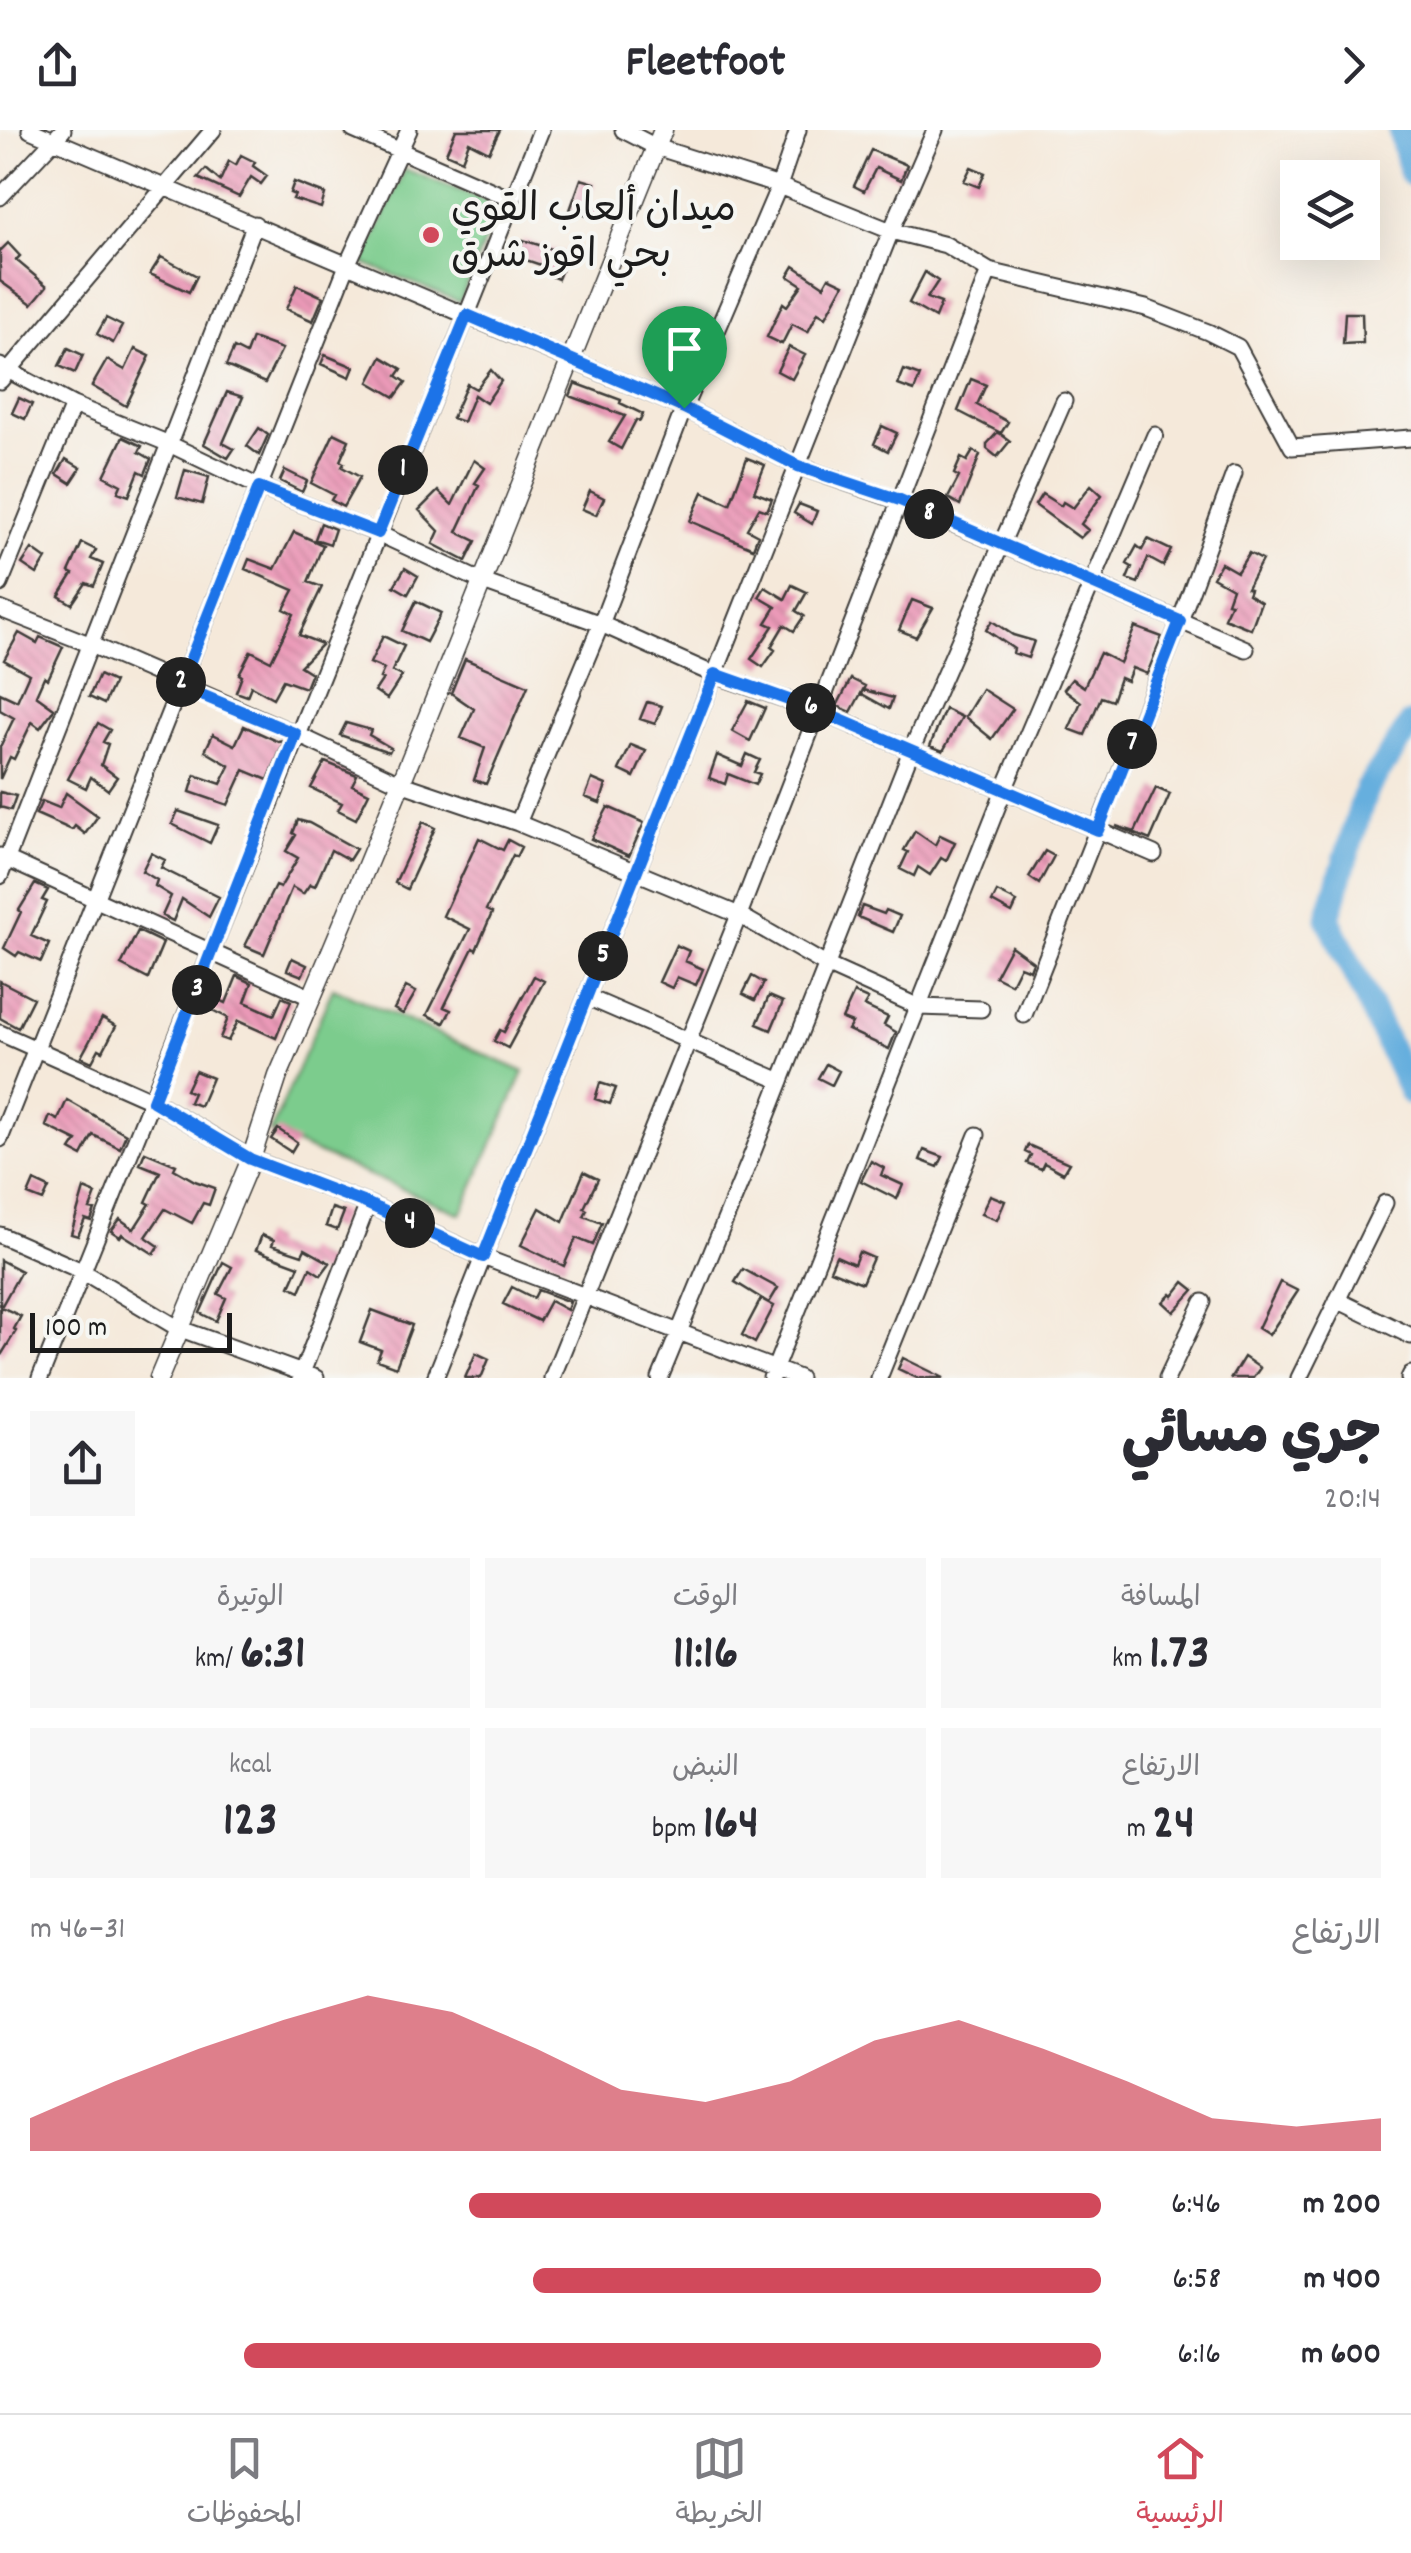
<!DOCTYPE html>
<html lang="ar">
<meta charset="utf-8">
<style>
:root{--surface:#fff;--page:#f7f7f7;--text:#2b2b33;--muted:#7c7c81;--line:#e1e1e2;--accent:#d1495b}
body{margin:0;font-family:Dekko,"Playpen Sans Arabic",sans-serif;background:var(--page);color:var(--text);direction:rtl;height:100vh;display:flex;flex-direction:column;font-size:38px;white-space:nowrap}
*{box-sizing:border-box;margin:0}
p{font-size:32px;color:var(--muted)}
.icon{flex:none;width:55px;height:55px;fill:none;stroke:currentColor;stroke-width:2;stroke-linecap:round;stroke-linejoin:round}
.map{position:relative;height:1248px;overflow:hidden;direction:ltr}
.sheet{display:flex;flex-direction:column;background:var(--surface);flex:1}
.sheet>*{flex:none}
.fabs{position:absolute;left:1280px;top:30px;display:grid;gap:20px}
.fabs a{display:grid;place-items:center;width:100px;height:100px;border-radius:0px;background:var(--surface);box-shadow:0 10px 40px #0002;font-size:50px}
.scale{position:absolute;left:30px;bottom:25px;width:202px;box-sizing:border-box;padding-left:10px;border:5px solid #1c1c1c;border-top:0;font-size:28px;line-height:35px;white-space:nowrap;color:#1c1c1c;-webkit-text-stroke:8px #f6f6f2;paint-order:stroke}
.pin{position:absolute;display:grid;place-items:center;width:85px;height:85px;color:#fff;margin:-102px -42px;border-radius:50% 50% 50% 0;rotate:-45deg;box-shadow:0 0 10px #0007}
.pin .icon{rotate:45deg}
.km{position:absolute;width:50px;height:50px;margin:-25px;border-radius:50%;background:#222;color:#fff;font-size:28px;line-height:50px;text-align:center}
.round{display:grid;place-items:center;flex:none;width:105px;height:105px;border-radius:0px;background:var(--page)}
.overview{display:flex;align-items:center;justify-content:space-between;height:170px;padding:0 30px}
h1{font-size:55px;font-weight:800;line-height:75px}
.figures{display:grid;grid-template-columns:repeat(3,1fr);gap:15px;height:170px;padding:10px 30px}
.figures div{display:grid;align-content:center;border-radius:0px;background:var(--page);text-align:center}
.figures b{font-size:50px;font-weight:800}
.figures small{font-size:28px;font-weight:400}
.figures p{font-size:28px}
.chart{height:280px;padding:20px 30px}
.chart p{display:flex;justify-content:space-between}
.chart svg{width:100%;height:180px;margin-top:10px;fill:var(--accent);opacity:.7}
ul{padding:0 30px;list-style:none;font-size:32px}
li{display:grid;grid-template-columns:160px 120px 1fr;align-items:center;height:75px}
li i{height:25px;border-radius:12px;background:var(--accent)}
header{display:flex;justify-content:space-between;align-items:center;height:130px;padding:0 30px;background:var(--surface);font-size:45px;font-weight:800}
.tab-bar{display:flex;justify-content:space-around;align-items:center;height:140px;border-top:2px solid var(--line);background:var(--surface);font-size:28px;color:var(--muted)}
.tab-bar a{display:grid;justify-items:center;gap:5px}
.tab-bar .current{color:var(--accent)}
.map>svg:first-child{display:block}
.grass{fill:#7ccc8d;stroke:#4c7454;stroke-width:2.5}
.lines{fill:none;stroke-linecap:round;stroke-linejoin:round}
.river{stroke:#66afde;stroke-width:25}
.building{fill:url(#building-back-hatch)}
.minor-casing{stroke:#3d3b38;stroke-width:19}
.tertiary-casing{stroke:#3d3b38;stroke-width:21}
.minor{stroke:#fff;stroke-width:15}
.tertiary{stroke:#fff;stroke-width:18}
.route-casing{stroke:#fff;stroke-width:20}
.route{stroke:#1a73e8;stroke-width:12}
.poi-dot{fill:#d1495b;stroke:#f6f6f2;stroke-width:4}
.labels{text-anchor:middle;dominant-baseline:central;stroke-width:8;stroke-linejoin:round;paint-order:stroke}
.poi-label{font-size:40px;fill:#1c1c1c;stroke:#f6f6f2;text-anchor:start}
</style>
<header><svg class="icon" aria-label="forward" viewBox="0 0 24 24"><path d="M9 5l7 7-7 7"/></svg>Fleetfoot<svg class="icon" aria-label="share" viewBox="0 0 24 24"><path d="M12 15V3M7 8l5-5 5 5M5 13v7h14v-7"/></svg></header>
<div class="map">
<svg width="1411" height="1248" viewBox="0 0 1411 1248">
<defs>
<pattern id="building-back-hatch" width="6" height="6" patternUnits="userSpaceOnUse" patternTransform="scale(2.5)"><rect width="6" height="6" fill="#eb9ab8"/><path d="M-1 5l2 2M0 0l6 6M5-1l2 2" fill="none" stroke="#c9849e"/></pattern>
</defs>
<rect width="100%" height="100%" fill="#f6f6f2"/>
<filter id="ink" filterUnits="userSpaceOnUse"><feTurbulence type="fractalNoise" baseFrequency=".01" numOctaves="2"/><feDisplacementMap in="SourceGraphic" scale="20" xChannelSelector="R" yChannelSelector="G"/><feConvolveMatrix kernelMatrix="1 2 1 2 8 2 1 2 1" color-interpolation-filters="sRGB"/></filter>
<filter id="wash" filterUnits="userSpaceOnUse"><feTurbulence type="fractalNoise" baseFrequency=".0048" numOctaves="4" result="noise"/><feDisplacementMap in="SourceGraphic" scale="40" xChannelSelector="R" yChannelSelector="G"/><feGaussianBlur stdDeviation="2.25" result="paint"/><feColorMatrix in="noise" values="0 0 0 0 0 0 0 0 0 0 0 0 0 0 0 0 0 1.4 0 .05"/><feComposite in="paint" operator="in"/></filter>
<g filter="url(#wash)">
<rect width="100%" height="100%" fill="#f5e9da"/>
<path class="grass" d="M405,39l94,37 -39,96 -97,-39z
M333,858l191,84 -63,142 -191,-81z"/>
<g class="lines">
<path class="river" d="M1400,0l11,44
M1411,594l-45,66 -38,128 83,175"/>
</g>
<g id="blocks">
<path class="building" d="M456,0h44l-11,22 -20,-10 -7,18 -16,-7z
M871,20l36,15 -6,15 -25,-12 -12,23 -10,-5z
M241,25l14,7 -2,4 14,10 -6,8 -10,-7 -12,20 -41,-19 8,-9 14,12 9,-20 7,4z
M971,37l14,6 -6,14 -15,-6z
M581,49l14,4 -7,20 15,5 -4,12 -29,-10z
M294,52l31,12 -4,14 -28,-9 2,-4 -5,-2z
M523,110l45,14 -10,25 -14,-6 3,-6 -30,-10z
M8,113l12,13 -4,4 31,26 -15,18 -32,-23v-30z
M161,127l36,19 -8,16 -39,-18z
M794,136l30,20 5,-9 15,7 -18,33 -8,-5 -10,20 -16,-8 -10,20 -15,-7 16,-34 4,3 15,-21 -14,-9z
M925,142l13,9 -11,17 14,5 -6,15 -26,-15z
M297,155l26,12 -10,24 -27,-12z
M1345,183h17l1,30 -20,1z
M106,188l16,8 -9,17 -16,-9z
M252,208l30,11 -17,34 -39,-17 8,-18 12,6z
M789,217l16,8 -13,24 -15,-8z
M68,218l15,7 -8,18 -16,-7z
M135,219l15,7 -24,50 -34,-20 15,-26 18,10z
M325,225l29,12 -4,10 -29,-13z
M382,227l20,12 -5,7 9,6 -11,15 -26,-15z
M491,240l10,11 -15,22 -12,-8 -11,27 -11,-4 15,-34 9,5z
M904,240l16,6 -6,15 -16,-6z
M971,249l15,6 -9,20 31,17 -7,11 -43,-22z
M575,253l46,17 -1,3 23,11 -3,7 -4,-1 -15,29 -12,-7 16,-26 -55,-20z
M227,262l16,5 -20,46 11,6 -6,9 -24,-14z
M19,268l13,6 -7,15 -13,-6z
M882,296l15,7 -9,18 -14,-7z
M259,298l9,7 -9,20 -12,-9z
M998,302l12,9 -13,16 -10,-8v-5z
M334,303l15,7 -9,21 4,2 -2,4 18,10 -17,30 -12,-7 3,-5 -23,-12z
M123,307l19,9 -3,6 12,7 -6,15 -6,-3 -10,25 -11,-4 3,-7 -17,-9z
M973,321l7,4 -20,50 -12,-7 11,-21 -5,-3 7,-16 6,3z
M747,328l18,7 -11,27 18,7 -5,12 -8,-3 -12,21 11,6 -5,13 -63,-27 13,-29 27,12z
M66,329l15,9 -10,15 -14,-9z
M474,330l11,8 -10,15 4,2 -22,47 19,9 -10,20 -33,-17 6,-13 -20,-21 19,-19 14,14z
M185,340l24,7 -7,27 -25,-7z
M285,340l22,11 -5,11 -22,-11z
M1091,355l11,10 -21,29 7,6 -8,8 -45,-33 7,-11 19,12 2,-4 10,6z
M590,361l14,7 -8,17 -14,-6z
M799,374l18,7 -5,13 -18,-11z
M321,393l14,6 -5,15 -15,-5z
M294,402l29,13 -15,37 14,5 -23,48 23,9 -22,22 11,7 -6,15 -22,-8 -10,18 -22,-12 -4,10 -11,-4 6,-16 -3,-2 12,-23 20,10 23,-47 -10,-5 10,-19 -49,-21 4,-10 26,10z
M1148,409l23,11 -8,16 -15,-8 -10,25 -11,-4 5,-12 -5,-3 10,-18 5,4z
M82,413l14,7 -5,9 12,5 -9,22 -8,-3 -14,21 -13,-8 14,-22 -4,-2z
M32,419l14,10 -9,15 -15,-10z
M1249,423l13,7 -15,28 3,1 -2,5 13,8 -10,27 -27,-11 7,-15 -4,-1 5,-14 -19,-11 8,-14 16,9z
M405,438l13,8 -10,18 -14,-8z
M792,455l15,7 -11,19 8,5 -10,15 -10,-6 -13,22 4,3 -12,17 -12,-8 22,-33 -7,-3 10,-16 -17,-10 6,-10 20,12z
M912,470l21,8 -17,29 -17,-7z
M416,471l25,12 -15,29 -24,-11z
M992,491l21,14 21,6 -6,17 -15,-5 1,-4 -28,-19z
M1135,497l27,10 -15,37 -15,-6 -5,13 -7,-3 -8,23 -11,-4 -16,38 -16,-6 12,-27 -17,-13 8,-10 12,8 16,-34 20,10z
M19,503l18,10 3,-6 23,10 -15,32 -4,-2 -8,18 18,13 -2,4 -12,16 -8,-6 -18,37 -4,-2 -10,22v-32l14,-29 -14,-8v-17l17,8 12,-27 -25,-14z
M383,506l21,10 -12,25 10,5 -15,23 -12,-8 8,-12 -3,-1 4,-9 -14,-6z
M465,529l63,27 -42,98 -12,-4 11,-32 -24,-10 13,-29 -23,-16z
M99,545l15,7 -10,22 -15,-7z
M851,549l14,7 -14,26 -14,-6z
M982,559l31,20 -21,30 -27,-22z
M864,560l29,8 -4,11 -27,-15z
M748,571l17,7 -15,33 -18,-10z
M647,572l15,4 -7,18 -15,-5z
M945,579l17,8 -19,34 -13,-5z
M98,593l12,7 -7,12 5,2 -7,21 16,12 -9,13 -17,-13 -5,11 -18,-9z
M346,593l25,7 -2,5 22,13 -2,4 -49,-17z
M244,596l35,16 5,-1 -16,39 -24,-10 -16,35 -38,-13 5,-17 26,9 9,-18 -25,-15 8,-17 22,11z
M631,615l15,6 -12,26 -15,-7z
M747,624l13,6 -6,12 6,2 -5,11 -27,-11 -3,10 -16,-6 8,-23 25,11z
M325,632l32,13 -5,10 17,8 -13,26 -18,-9 4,-7 -31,-15z
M592,649l14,6 -6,18 -15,-6z
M1156,658l14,6 -20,46 -34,-14 19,6z
M0,662l16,4 -5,14 -11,-3z
M66,663l32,23 -13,18 -10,-8 -3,4 -36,-16 6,-13 17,7z
M608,677l36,16 -15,33 -38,-17z
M178,681l40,14 -8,18 -38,-19z
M298,690l11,3 47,26 -7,11 -18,-10 -16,36 -5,-2 -7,10 -11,-7 -28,67 -19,-8 30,-60 5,2 18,-30 -12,-7 10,-16 -3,-2z
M423,692l12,6 -28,61 -12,-6z
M915,701l20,14 5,-10 15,7 -9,19 -5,-3 -11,17 -12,-8 -4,9 -14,-7 8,-17 -4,-2z
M479,708l24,12 5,-10 13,7 -5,10 -3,-2 -27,55 6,3 -16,37 -3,-2 -29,59 7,3 -7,13 -17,-8 43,-86 -27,-13z
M1045,721l9,5 -15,28 -10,-7z
M151,723l14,7 -4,8 58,29 -10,20 -27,-18 -9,22 -11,-5 9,-20 -16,-10 2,-6 -15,-9z
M35,754l13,6 -6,10 5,2 -16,34 18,8 -8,18 -22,-10 -3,4 -12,-8 17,-36 -2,-2z
M997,762l20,10 -5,11 -20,-11z
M862,776l22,8 2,-4 14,6 -7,16 -35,-15z
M138,801l25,12 -15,36 -27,-14z
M676,815l13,6 -4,10 18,8 -7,16 -19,-8 -5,11 -13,-6z
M1011,816l22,16 -3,8 -10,-4 -9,18 -16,-8z
M292,828l15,7 -5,11 -15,-6z
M237,846l15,7 -7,19 29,13 8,-18 9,4 -15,37 -38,-17 -10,20 -8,-3 8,-20 -24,-12 5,-11 17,8z
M534,846l10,5 -36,67 -14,-7 6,-11 4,2z
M752,846l12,7 -9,17 -12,-6z
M0,851l33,17 -15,30 -18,-10z
M406,857l10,5 -13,22 -9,-5z
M854,863l14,6 -4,7 24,11 -4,8 12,7 -7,17 -41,-19 4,-7 -10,-4z
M769,866l14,6 -12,28 -14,-6z
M102,888l14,8 -13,25 -4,-2 -7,13 -11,-5z
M826,934l13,7 -7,14 -14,-7z
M195,941l17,7 -12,28 -11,-4 4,-9 -7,-3z
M600,953l16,5 -6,16 -15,-5z
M67,970l59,34 -6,14 -27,-13 -11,21 -11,-6 6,-9 -31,-15 4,-10 8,4z
M278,999l19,13 -6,10 -20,-13z
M1028,1015l41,18 -6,10 -19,-10 -3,6 -14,-6 4,-8 -6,-3z
M924,1020l19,7 -5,10 -18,-7z
M145,1022l31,13 -2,4 21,12 20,7 -6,17 -6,-2 -11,20 -27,-14 -19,28 13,9 -5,8 -32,-20 -2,3 -9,-6 9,-12 14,10 16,-25 -4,-2 14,-30 -20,-8z
M871,1031l13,7 -3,7 22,10 -6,14 -36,-18z
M584,1042l14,7 -14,29 3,2 -3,6 18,7 -9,22 -17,-7 -12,28 -43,-21 19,-37 23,14z
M34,1051l15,7 -6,13 -15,-6z
M84,1059l12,5 -6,15 5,1 -4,11 -6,-2 -7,17 -7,-2z
M990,1065l15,6 -8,19 -16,-6z
M332,1078l12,4 -7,18 -11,-4z
M262,1105l12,5 -2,5 30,10 3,-6 25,14 -9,12 -11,-7 -10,23 -10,-5 9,-20 -43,-16z
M859,1122l14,6 -11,25 -32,-13 6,-14 18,8z
M0,1130l21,11 -20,36 20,9 -7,13 2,2 -16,26z
M223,1132l9,5 -14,27 8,4 -10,23 -16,-8z
M743,1139l35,19 -9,15 -34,-21z
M1184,1152l10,8 -20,22 -11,-10 8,-8 2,2z
M1280,1152l18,9 -29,44 -11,-7z
M512,1157l22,11 4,-8 32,12 -3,8 -17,-9 -11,20 -36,-17z
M761,1169l13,7 -19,37 -13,-8z
M372,1180l40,15 -16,42 -19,-7 4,-10 -21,-8z
M476,1223l13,6 -8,19h-16z
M1244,1227l16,11 -7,10h-22z
M903,1228l41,20h-27l-19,-9z"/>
</g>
</g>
<g filter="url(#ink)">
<use href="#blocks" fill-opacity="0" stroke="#3d3b38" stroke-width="2.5"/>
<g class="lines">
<g class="minor-casing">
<path id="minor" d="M30,0l654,278 114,58 102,35 346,148
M353,0l160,70
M623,0l33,17 123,39 112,45 55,14 43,26 157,37 62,24 30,15 54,100 119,-9
M0,67l63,-67
M0,236l73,39 94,38 92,44 118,46 106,49 118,42 114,51 102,35 337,144
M0,251l213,-251
M0,454l73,-179
M0,479l89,35 207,90 104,49 118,40 221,92 87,50 93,42 62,2
M518,693l83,-199 83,-216 95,-222 19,-56
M0,726l312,142
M0,746l255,-652
M587,867l194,84
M1024,885l156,-394 54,-147
M0,903l153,68 98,58 117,45 115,53 316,121
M0,1009l348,-876 61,-133
M0,1105l82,36 96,57 138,50
M1337,1170l74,36
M40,1248l501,-1248
M300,1248l68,-174
M435,1248l456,-1147 44,-101
M552,1248l187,-463 250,-644
M660,1248l89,-216 162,-411 153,-350
M771,1248l233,-588 151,-355
M879,1248l98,-243
M1167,1248l36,-76
M1299,1248l86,-175
M1409,1248l2,-4"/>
</g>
<g class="tertiary-casing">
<path id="tertiary" d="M159,1248l92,-219 27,-83c135,-312 257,-631 385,-946"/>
</g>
<use href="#minor" class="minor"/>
<use href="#tertiary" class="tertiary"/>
</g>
</g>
<g class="lines" filter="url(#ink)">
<g class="route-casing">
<path id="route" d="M467,185l217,93 114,58 102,34 280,121 -82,209 -281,-120 -102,-36 -232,583 -115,-53 -118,-45 -97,-58 143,-367 -116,-48 79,-199 119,46z"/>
</g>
<use href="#route" class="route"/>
</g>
<circle class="poi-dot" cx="431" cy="105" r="10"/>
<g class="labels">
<g class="poi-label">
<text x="451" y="82">ميدان ألعاب القوي<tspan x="451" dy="46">بحي اقوز شرق</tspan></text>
</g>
</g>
</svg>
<div class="fabs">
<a><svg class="icon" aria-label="layers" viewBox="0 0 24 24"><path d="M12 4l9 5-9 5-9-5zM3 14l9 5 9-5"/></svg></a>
</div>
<div class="scale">100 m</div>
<div class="pin" style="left:684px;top:278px;background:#1e9e55"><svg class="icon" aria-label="arrive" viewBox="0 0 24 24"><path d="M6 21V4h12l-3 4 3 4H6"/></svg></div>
<b class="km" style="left:403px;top:340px">1</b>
<b class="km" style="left:181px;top:552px">2</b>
<b class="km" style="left:197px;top:860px">3</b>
<b class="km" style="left:410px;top:1093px">4</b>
<b class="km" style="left:603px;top:826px">5</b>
<b class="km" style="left:811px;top:578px">6</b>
<b class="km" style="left:1132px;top:614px">7</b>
<b class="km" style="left:929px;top:384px">8</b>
</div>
<section class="sheet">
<div class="overview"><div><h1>جري مسائي</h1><p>20:14</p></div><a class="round"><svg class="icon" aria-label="share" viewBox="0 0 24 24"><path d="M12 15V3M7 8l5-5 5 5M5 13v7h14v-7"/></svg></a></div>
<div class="figures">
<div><p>المسافة</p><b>1.73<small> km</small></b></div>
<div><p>الوقت</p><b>11:16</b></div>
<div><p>الوتيرة</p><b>6:31<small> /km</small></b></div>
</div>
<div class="figures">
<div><p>الارتفاع</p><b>24<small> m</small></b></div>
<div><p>النبض</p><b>164<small> bpm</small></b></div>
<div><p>kcal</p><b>123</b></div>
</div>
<div class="chart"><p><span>الارتفاع</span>31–46 m</p>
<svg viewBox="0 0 160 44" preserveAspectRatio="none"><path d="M0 44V36L10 27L20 19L30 12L40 6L50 10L60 19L70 29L80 32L90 27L100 17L110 12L120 19L130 27L140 36L150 38L160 36V44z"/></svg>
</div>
<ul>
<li><b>200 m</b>6:46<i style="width:59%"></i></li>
<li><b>400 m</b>6:58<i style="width:53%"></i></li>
<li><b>600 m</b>6:16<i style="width:80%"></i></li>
</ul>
</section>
<nav class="tab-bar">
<a class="current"><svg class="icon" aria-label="home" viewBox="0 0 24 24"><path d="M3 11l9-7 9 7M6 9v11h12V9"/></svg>الرئيسية</a>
<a><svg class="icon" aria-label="map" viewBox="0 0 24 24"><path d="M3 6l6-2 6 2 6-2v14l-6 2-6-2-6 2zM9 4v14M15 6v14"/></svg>الخريطة</a>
<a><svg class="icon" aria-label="saved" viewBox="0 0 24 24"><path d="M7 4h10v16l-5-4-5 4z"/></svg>المحفوظات</a>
</nav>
